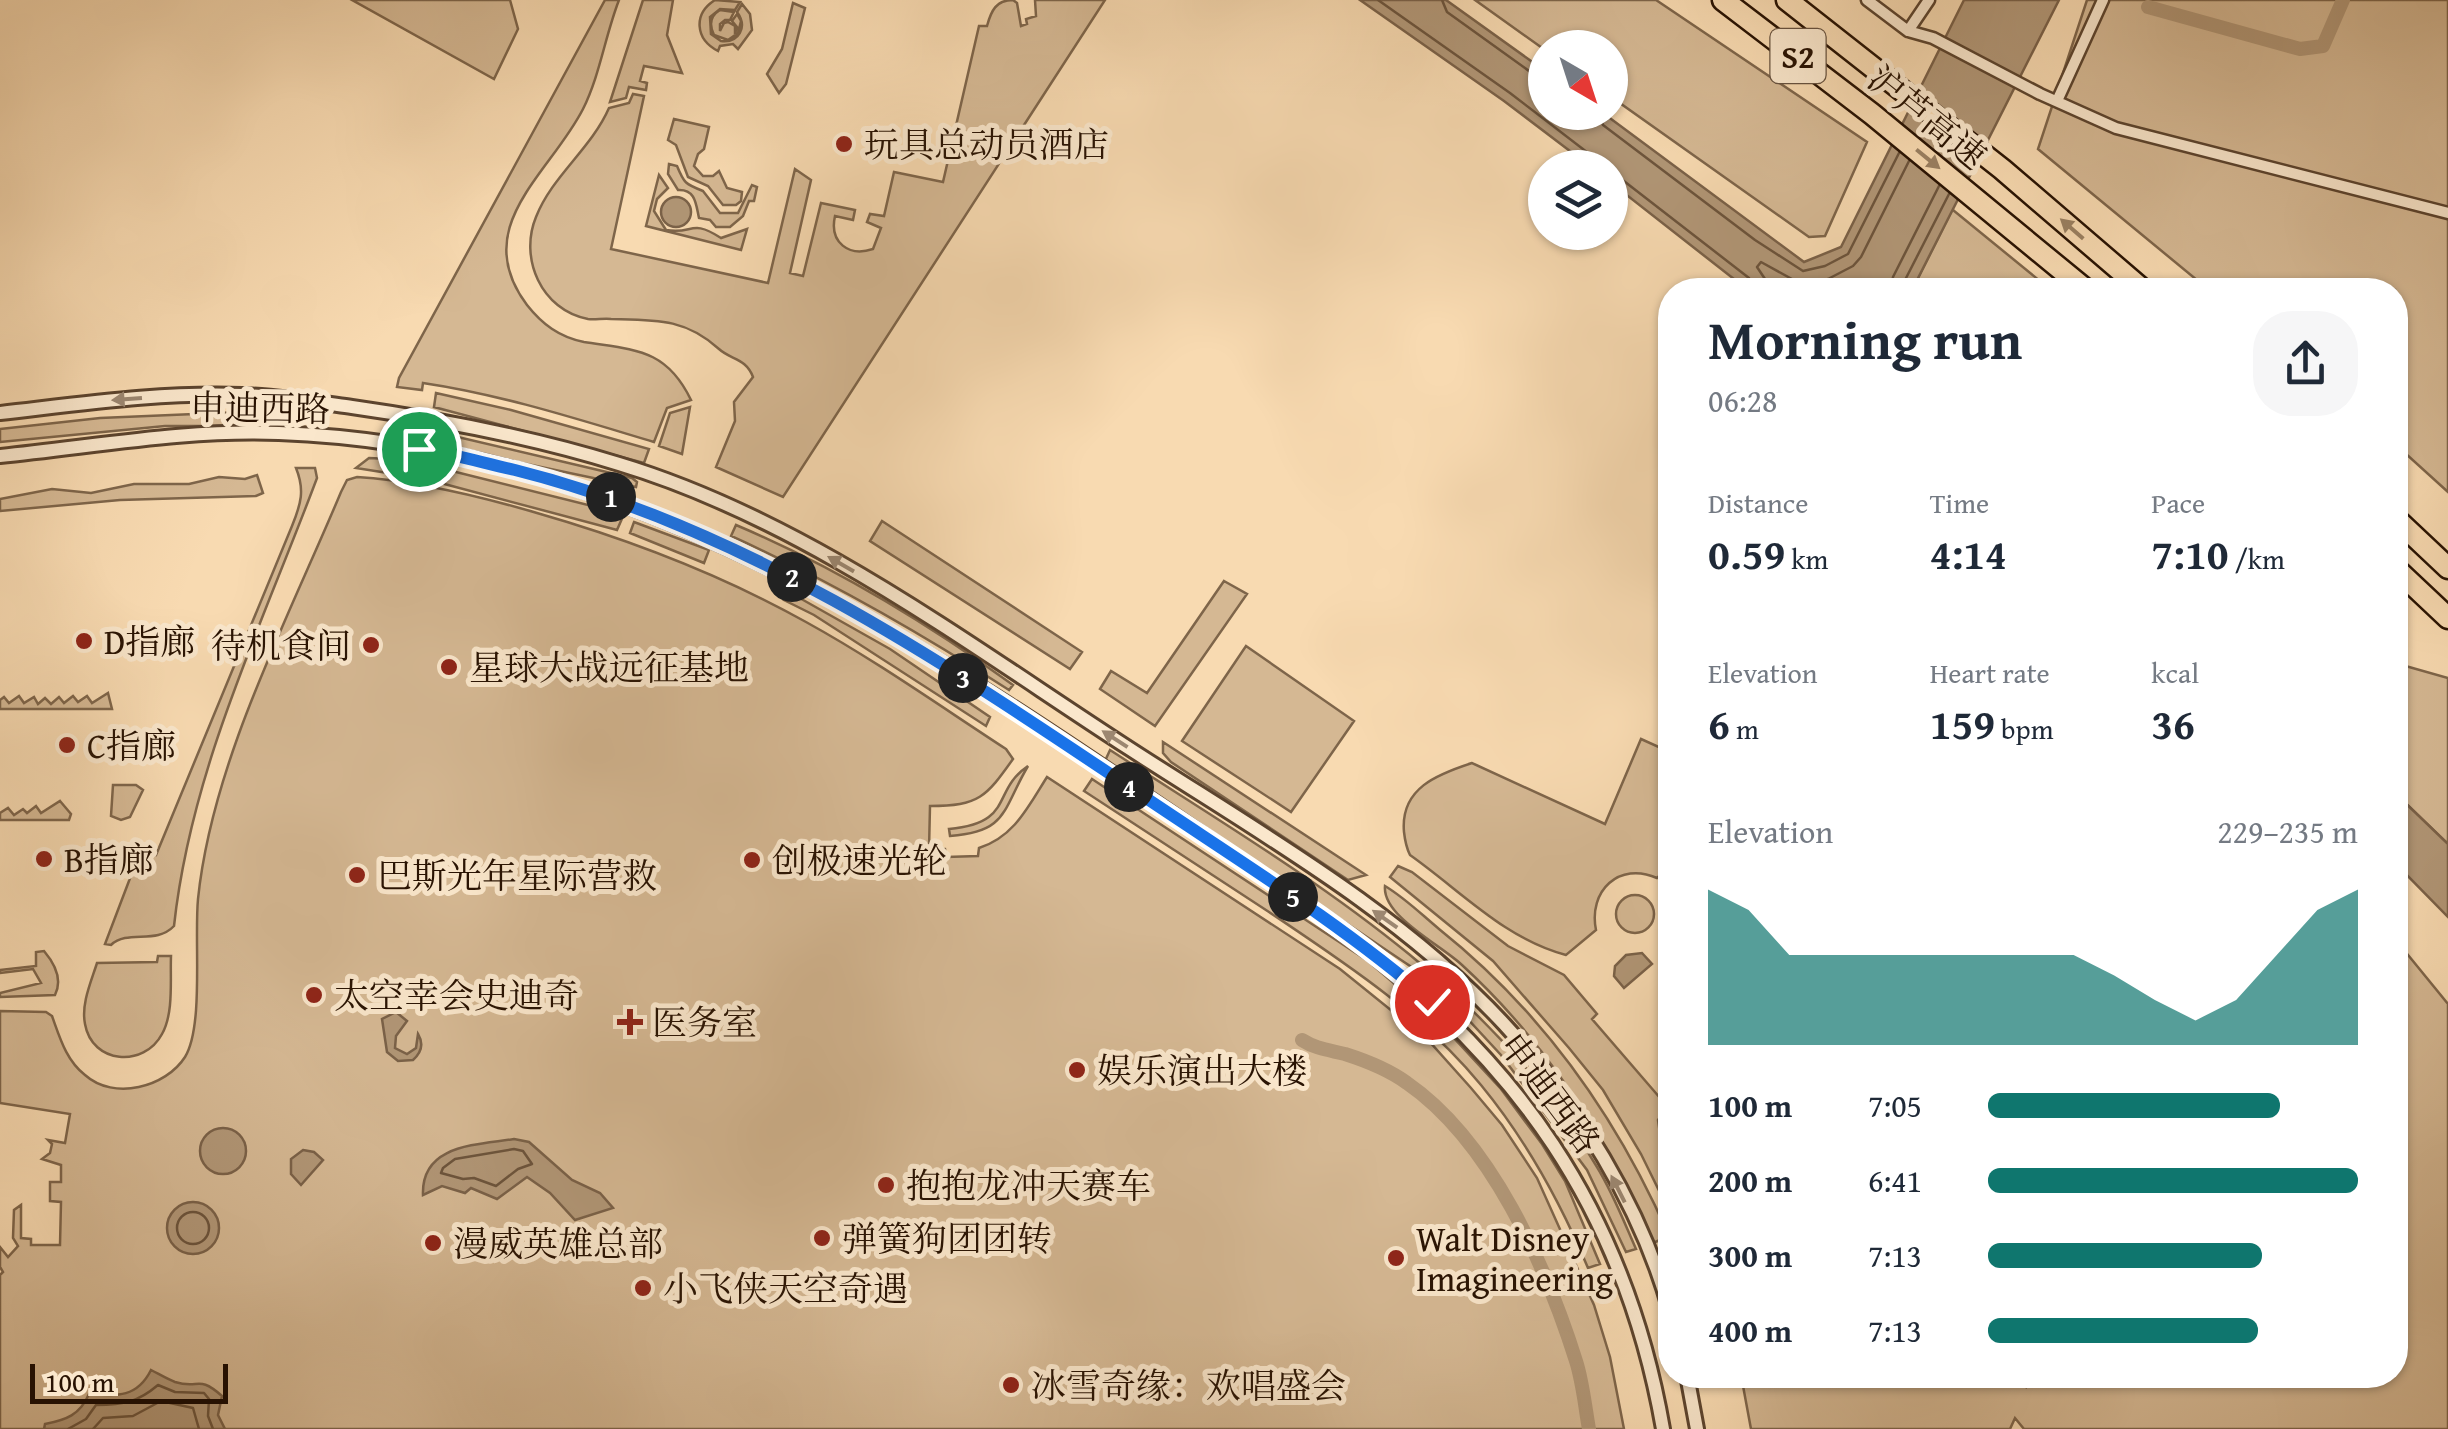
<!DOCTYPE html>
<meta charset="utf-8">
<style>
:root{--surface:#fff;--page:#f6f6f7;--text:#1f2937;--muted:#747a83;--accent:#0f766e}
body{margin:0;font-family:"Gentium Book Plus","Noto Serif SC",serif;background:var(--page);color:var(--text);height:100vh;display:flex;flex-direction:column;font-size:38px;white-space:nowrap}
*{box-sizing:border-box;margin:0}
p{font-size:32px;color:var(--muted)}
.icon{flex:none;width:55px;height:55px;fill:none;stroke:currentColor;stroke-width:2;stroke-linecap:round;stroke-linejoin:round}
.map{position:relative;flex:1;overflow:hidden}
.side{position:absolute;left:1658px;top:278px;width:750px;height:1110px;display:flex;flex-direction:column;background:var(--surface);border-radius:40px;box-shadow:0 2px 8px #0004}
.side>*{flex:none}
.needle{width:65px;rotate:141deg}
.tools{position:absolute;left:1528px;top:30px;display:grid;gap:20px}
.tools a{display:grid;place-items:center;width:100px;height:100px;border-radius:50%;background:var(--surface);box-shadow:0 2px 8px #0004;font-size:50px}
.scale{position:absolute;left:30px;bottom:25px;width:198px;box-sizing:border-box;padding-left:10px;border:5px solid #281202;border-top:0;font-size:28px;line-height:35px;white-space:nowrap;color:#281202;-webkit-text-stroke:8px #fae7cc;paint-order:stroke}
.pin{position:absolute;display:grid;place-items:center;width:85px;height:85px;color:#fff;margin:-42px;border:5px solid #fff;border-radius:50%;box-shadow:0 2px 10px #0007}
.km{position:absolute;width:50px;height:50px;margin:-25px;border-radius:50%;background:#222;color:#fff;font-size:28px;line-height:50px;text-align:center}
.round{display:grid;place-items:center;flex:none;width:105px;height:105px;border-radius:40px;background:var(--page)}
.overview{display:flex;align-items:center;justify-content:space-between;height:170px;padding:0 50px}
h1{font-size:55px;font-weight:800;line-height:75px}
.stats{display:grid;grid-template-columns:repeat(3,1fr);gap:15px;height:170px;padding:10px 50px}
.stats div{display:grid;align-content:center}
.stats b{font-size:42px;font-weight:800}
.stats small{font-size:28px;font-weight:400}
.stats p{font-size:28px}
.chart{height:280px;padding:20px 50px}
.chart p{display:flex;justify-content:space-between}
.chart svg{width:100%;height:180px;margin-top:10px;fill:var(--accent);opacity:.7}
ul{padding:0 50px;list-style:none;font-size:32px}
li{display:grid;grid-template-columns:160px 120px 1fr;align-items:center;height:75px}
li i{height:25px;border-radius:12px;background:var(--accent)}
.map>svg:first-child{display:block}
.green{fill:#d5b893;stroke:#7e654a;stroke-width:2.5}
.water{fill:#b19676;stroke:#7a6148;stroke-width:2.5}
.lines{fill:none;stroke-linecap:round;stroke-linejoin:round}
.shore{stroke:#6c543c;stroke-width:2.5}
.canal{stroke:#b19676;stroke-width:14}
.minor-casing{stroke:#5c442e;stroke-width:15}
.tertiary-casing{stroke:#5c442e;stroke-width:18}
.motorway-casing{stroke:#281202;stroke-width:25}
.minor{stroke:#fae7cc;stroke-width:10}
.tertiary{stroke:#fae7cc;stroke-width:12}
.motorway{stroke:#f8dab1;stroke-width:20}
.oneway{fill:#9a8062}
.oneway2{fill:#9c8771}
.route-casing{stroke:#fff;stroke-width:20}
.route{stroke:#1a73e8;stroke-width:12}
.poi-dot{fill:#8f2418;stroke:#fae7cc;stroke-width:4}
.labels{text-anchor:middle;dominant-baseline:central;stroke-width:10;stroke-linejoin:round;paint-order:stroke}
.shield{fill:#fae7cc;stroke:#67523f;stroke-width:2.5}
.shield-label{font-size:32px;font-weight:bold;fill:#281202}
.street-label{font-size:35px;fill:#281202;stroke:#fae7cc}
.poi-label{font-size:35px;fill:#281202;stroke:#fae7cc;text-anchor:start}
</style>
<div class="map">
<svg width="2448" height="1429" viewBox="0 0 2448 1429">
<rect width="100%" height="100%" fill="#f8dab1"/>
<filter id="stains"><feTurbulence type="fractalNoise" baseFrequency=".002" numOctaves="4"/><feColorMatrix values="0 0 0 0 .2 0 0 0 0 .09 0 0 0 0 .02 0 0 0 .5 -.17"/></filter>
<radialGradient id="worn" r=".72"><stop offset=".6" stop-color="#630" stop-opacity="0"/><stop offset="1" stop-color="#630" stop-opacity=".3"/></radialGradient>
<path class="green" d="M352,0h158l8,29 -24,50z
M605,0h14c-14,36 -19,75 -36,109 -33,65 -115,118 -56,196 15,19 32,32 57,37 50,8 82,6 107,58l-24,8 -13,34c-77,-23 -151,-47 -231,-59l-1,7 -25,-3 2,-9z
M643,0h30l-6,35 15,38 -38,-7 -4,15 7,2 -1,7 -17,-3 -3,11 -16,4z
M715,0l25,2 -5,8 -15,-1 -10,8 1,17 10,7c18,2 27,-14 16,-29l5,-8 8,10 2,16 -14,19 -5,-5 -13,2 -2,5c-23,-12 -25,-37 -3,-51z
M1013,0l4,3 4,23 6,-2 -1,-5 10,-3 -1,-16h70l-322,497 -67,-30 19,-46 -1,-19 19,-25c-7,-19 -22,-17 -34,-28 -34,-31 -64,-29 -108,-30 -7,-1 -16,1 -23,0 -47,-9 -69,-61 -52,-102 16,-41 55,-68 73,-109l20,-5 4,-9 11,2 -33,153 157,34 27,-114 16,11 -21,93 13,3 18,-73 34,7 -2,10 -18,-4c-6,27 14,41 38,33l8,-21 -14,-6 3,-8 14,2 10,-44 49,10 36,-156h8c4,-15 9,-26 26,-26z
M1475,0h181l211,142 -42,94 -16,1 -199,-141v-48l-65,2z
M2087,0h361v492l-53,-48v-154h-186l-171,-141z
M793,3l12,5 -19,76 -7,9 -12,-19 15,-25z
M720,10l14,2 -4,8h-5l-5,4v7l4,-8 4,-1 7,4v8l2,-7 -5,-6 5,-7 4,7 -3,12 -10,7 -14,-5c-5,-10 -4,-19 6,-25z
M674,119l35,8 -5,22 -6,5 -4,12 9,10h10l6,-5 8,17 15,4 -1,9 -5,4h-13l-15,-19 -20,-9 -12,-32 -8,-5z
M669,164l8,2c7,17 8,18 26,25l17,22h18l14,-28 5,2 -3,14h-5l-6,15 -13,11h-14l-6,-7 -11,-2c-3,-13 -3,-29 -21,-28l-10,-16z
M659,175l9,13 -11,11 -3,12 12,19c28,5 24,-12 55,8l26,-9 -6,21 -95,-24z
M1952,210h1l98,80h-139z
M436,393l75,17 138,39 -5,14 -210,-56z
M690,407l-8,47 -23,-8 11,-33z
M242,412h39l6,10 -5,4h-117l-165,16v-13l100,-11z
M428,430l204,48 5,4 -1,5 -209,-44z
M369,458l41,2 -3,16 -51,-8z
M424,464l200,50 -7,16 -195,-52z
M296,468h19l2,10c-55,147 -126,291 -143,448 -18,19 -46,3 -63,19l-6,-1 35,-92 16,3 136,-329c9,-22 13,-36 4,-58z
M257,475l6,18 -7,3 -136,4 -120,11v-12l52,-10 39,4 43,-9h55l30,-7 26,2z
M357,477c61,4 122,19 180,36 94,27 183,61 269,109 69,38 134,84 200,127l7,10c-27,38 -34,47 -83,47l-1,44 16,-1 1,8 32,-1 1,-8c35,-11 49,-41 68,-71l293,192 88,71 43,48 31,37 35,53 57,127 16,52 14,72h-1624v-154l3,-3 -3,-5v-20l8,10 10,-11 -5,-8 1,-28 7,-5v33l10,1v6h29l1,-43 -11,-1v-19h11v-17l-19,-6 8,-6 2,-9 -4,-4 17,3 5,-29 -70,-11v-92l46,1 6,4c8,22 14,44 33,59 29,26 81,12 100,-18 19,-31 9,-117 13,-158 14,-137 90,-280 143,-407l6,-12z
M882,521l200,131 -12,17 -200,-128z
M634,522l75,28 -5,13 -74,-30z
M736,525c97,41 191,98 277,160l-4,5c-90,-58 -180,-110 -278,-154z
M1224,581l23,13 -92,132 -55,-37 11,-18 36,22z
M789,592l101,57 100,68 -4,9 -172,-111 -30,-15z
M1246,646l108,75 -63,91 -109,-71z
M2395,663l53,15v166l-53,-51z
M108,693l4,16h-112v-9l4,-3 5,6 10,-7 5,7 10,-6 4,7 7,-6 6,6 8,-7 5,6 9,-7 5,6 9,-6 5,7z
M1641,739l29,13v114l-13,12c-38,-17 -69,13 -61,52l-30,25c-61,-16 -105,-64 -156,-100 -4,-8 -5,-14 -6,-23 -4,-44 34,-58 68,-69l133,61z
M1163,742l203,133 -18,5 -177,-118 -8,-9z
M1110,750c180,117 375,225 487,417 16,26 27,55 39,82l-10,3 -39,-82 -86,-115 -37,-40 -54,-49 -305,-205z
M1028,766c-26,44 -20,66 -78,70l-1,-7c66,-6 42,-38 79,-63z
M1092,779l276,182 72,62 61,66 41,55 23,37 35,83 -12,4c-28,-67 -61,-127 -107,-183 -59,-72 -136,-122 -212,-173 -62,-40 -123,-81 -185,-121z
M113,785h23l7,5 -13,27 -9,3 -10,-4z
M60,801l11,13 -2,6h-69v-7l8,-5 6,7 9,-6 4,4 9,-7 5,7z
M1398,866l14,6 96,74 56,29 33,39 -5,5 75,87 -9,14 4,28 8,10v55l-29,-59 -38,-64 -34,-42 -76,-87 -103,-84z
M1385,886c20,12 36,28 54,43 104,83 177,186 230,307l-16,7c-45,-104 -107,-201 -191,-278 -21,-20 -80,-49 -77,-79z
M1616 914a19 19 0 1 1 38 0a19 19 0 1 1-38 0Z
M2395,939l53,65v425h-424l-9,-11 -5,11h-259l-10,-54h272l13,12 6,-12h363z
M44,951c11,13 19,28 11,44l-55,2v-4l41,-10 -8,-14 -33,4v-3l36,-4v-14z
M158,956h13c-1,23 3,57 -9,78 -18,34 -70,30 -77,-10 -4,-20 6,-42 12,-61l60,-1z"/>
<path class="water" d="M1360,0h86l99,71v41l58,1 201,149 37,-15 123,-247h95l-147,290h-164l-138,-108v-14l-19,-1 -87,-66z
M661 212a15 15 0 1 1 30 0a15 15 0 1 1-30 0Z
M2395,793l53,51v73l-53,-54z
M1642,953l10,11 -28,24 -10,-12 1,-10 11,-11z
M396,1012l11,9 -11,15 -1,12 12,6 9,-6 2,-14c6,10 4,18 -5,26l-15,1 -11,-9 -5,-33z
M200 1151a23 23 0 1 1 46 0a23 23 0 1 1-46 0Z
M514,1139l15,3 43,38 28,13 13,15 -38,12 -25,-27 -23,-16 -30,22 -26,-11 -6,5 -23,-7 -19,9c-2,-51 54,-50 91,-56z
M303,1150l11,2 9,8 -22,25 -10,-11v-15z
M167 1228a26 26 0 1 1 52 0a26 26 0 1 1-52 0Z
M151,1370c8,4 16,9 24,12 25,8 22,-8 47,14l-4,19 7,14h-181l1,-5c21,-4 35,-9 44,-30 28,2 48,4 62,-24z"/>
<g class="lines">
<path class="shore" d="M1378,0l132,93 82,63 4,12
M1442,0l5,12 89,64 9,2
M1598,112l5,13 152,115 48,31 22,-5 23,-12 51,-101
M1610,175l10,3 129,100 4,12
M1766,290l-1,-11 -8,-12 4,-5 40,22 27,-5 25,-13 8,-9 48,-96
M1891,290l2,-13 46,-91
M1903,290l1,-8 45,-88
M514,1149l9,2 9,13 -14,5 -22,17 -22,-8 -11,1 -22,-6 2,-5 12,-9z
M177 1228a16 16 0 1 1 32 0a16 16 0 1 1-32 0Z
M68,1429l18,-10 10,-14c28,0 42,-3 62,-20l17,7 29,1 5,6 -1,17 5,13
M93,1429l10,-11 30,-2 28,-15 32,7 6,21"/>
<path class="canal" d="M2148,7l152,42 23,-3 20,-46
M1302,1040c14,9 27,10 43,14 22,7 43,15 62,29 84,58 139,183 169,278 7,22 9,46 13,68"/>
<g class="minor-casing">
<path id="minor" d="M1867,0l41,31 25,7 107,56 76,34 332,85
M1908,31l21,-31
M2057,101l46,-101"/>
</g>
<g class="tertiary-casing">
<path id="tertiary" d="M0,413c80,-9 161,-21 242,-18 37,1 74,7 110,12 91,13 180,30 267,57 186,56 350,181 511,285 128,83 269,162 374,275 73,79 137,182 166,287
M0,456c92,-9 186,-27 279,-23 407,15 736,277 1060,495 177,129 286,282 324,501
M1687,1375l10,54"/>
</g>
<g class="motorway-casing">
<path id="motorway" d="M1723,0l149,114 214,176
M1787,0l215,169 141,121
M2395,518l53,50
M2395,568l53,50"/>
</g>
<use href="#minor" class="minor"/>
<use href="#tertiary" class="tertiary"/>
<use href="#motorway" class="motorway"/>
</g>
<defs><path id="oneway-solid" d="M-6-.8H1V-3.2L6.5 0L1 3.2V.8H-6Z" transform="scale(2.5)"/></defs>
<g class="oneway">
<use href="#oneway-solid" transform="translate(1928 159) rotate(39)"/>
<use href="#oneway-solid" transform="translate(2072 229) rotate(-139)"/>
</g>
<g class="oneway2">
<use href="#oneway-solid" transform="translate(127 399) rotate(176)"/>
<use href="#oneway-solid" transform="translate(841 564) rotate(-150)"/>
<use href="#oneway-solid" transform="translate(1115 739) rotate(-147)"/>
<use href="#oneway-solid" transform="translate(1385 919) rotate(-145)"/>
<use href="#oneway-solid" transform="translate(1618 1189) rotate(-117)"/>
</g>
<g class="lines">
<g class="route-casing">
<path id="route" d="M419,449c32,4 64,14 96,21 232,58 431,194 628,326 98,66 199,128 289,206"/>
</g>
<use href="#route" class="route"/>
</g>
<g class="poi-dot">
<circle cx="844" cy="144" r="10"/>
<circle cx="84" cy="641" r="10"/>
<circle cx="371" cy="645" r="10"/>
<circle cx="449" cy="667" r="10"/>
<circle cx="67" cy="745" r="10"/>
<circle cx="44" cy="859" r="10"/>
<circle cx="752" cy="860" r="10"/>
<circle cx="357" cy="875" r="10"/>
<circle cx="314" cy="995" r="10"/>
<path d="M625 1007h10v10h10v10h-10v10h-10v-10h-10v-10h10z"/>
<circle cx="1077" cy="1070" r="10"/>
<circle cx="886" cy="1185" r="10"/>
<circle cx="822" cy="1238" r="10"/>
<circle cx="433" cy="1243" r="10"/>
<circle cx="1396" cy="1258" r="10"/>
<circle cx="643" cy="1288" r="10"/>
<circle cx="1011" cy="1385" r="10"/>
</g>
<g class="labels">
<rect class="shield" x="1770.5" y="29" width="55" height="54" rx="8"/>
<g class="shield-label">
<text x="1798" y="56">S2</text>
</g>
<g class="street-label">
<text transform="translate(1927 117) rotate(39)">沪芦高速</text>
<text transform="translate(260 408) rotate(1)">申迪西路</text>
<text transform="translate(1550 1093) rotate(53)">申迪西路</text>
</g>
<g class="poi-label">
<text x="864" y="144">玩具总动员酒店</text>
<text x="104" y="641">D指廊</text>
<text x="351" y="645" text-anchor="end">待机食间</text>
<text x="469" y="667">星球大战远征基地</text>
<text x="87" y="745">C指廊</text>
<text x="64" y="859">B指廊</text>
<text x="772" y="860">创极速光轮</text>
<text x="377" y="875">巴斯光年星际营救</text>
<text x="334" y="995">太空幸会史迪奇</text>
<text x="652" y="1022">医务室</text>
<text x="1097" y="1070">娱乐演出大楼</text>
<text x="906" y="1185">抱抱龙冲天赛车</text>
<text x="842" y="1238">弹簧狗团团转</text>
<text x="1416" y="1238">Walt Disney<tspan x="1416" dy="40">Imagineering</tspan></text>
<text x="453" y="1243">漫威英雄总部</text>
<text x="663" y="1288">小飞侠天空奇遇</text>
<text x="1031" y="1385">冰雪奇缘：欢唱盛会</text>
</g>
</g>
<rect width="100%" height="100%" filter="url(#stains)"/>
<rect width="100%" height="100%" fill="url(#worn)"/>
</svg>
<div class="tools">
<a><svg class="needle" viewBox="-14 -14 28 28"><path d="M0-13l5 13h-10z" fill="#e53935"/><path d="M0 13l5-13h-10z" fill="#747a83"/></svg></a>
<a><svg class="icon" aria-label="layers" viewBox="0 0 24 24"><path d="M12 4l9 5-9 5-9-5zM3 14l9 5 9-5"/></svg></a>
</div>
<div class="scale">100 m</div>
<div class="pin" style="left:419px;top:449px;background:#1e9e55"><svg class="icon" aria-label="arrive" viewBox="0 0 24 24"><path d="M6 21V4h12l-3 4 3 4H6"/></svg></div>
<div class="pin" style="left:1432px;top:1002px;background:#d93025"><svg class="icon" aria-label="check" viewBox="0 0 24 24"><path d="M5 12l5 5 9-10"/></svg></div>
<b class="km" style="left:611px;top:497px">1</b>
<b class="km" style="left:792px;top:577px">2</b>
<b class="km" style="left:963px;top:678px">3</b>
<b class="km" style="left:1129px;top:787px">4</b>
<b class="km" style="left:1293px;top:897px">5</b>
<section class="side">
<div class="overview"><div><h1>Morning run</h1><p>06:28</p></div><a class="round"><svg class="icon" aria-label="share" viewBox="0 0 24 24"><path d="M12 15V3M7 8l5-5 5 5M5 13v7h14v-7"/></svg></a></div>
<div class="stats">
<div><p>Distance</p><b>0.59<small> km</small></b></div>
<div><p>Time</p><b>4:14</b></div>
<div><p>Pace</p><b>7:10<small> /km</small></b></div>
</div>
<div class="stats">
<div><p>Elevation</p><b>6<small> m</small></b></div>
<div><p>Heart rate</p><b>159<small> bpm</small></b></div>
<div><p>kcal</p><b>36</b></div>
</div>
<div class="chart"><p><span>Elevation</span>229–235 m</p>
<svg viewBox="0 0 160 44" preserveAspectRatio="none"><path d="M0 44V6L10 11L20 22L30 22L40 22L50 22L60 22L70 22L80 22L90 22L100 27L110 33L120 38L130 33L140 22L150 11L160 6V44z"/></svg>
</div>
<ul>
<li><b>100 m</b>7:05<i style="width:79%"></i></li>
<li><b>200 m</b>6:41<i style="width:100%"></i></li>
<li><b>300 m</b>7:13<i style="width:74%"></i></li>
<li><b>400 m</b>7:13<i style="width:73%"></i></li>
</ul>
</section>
</div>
